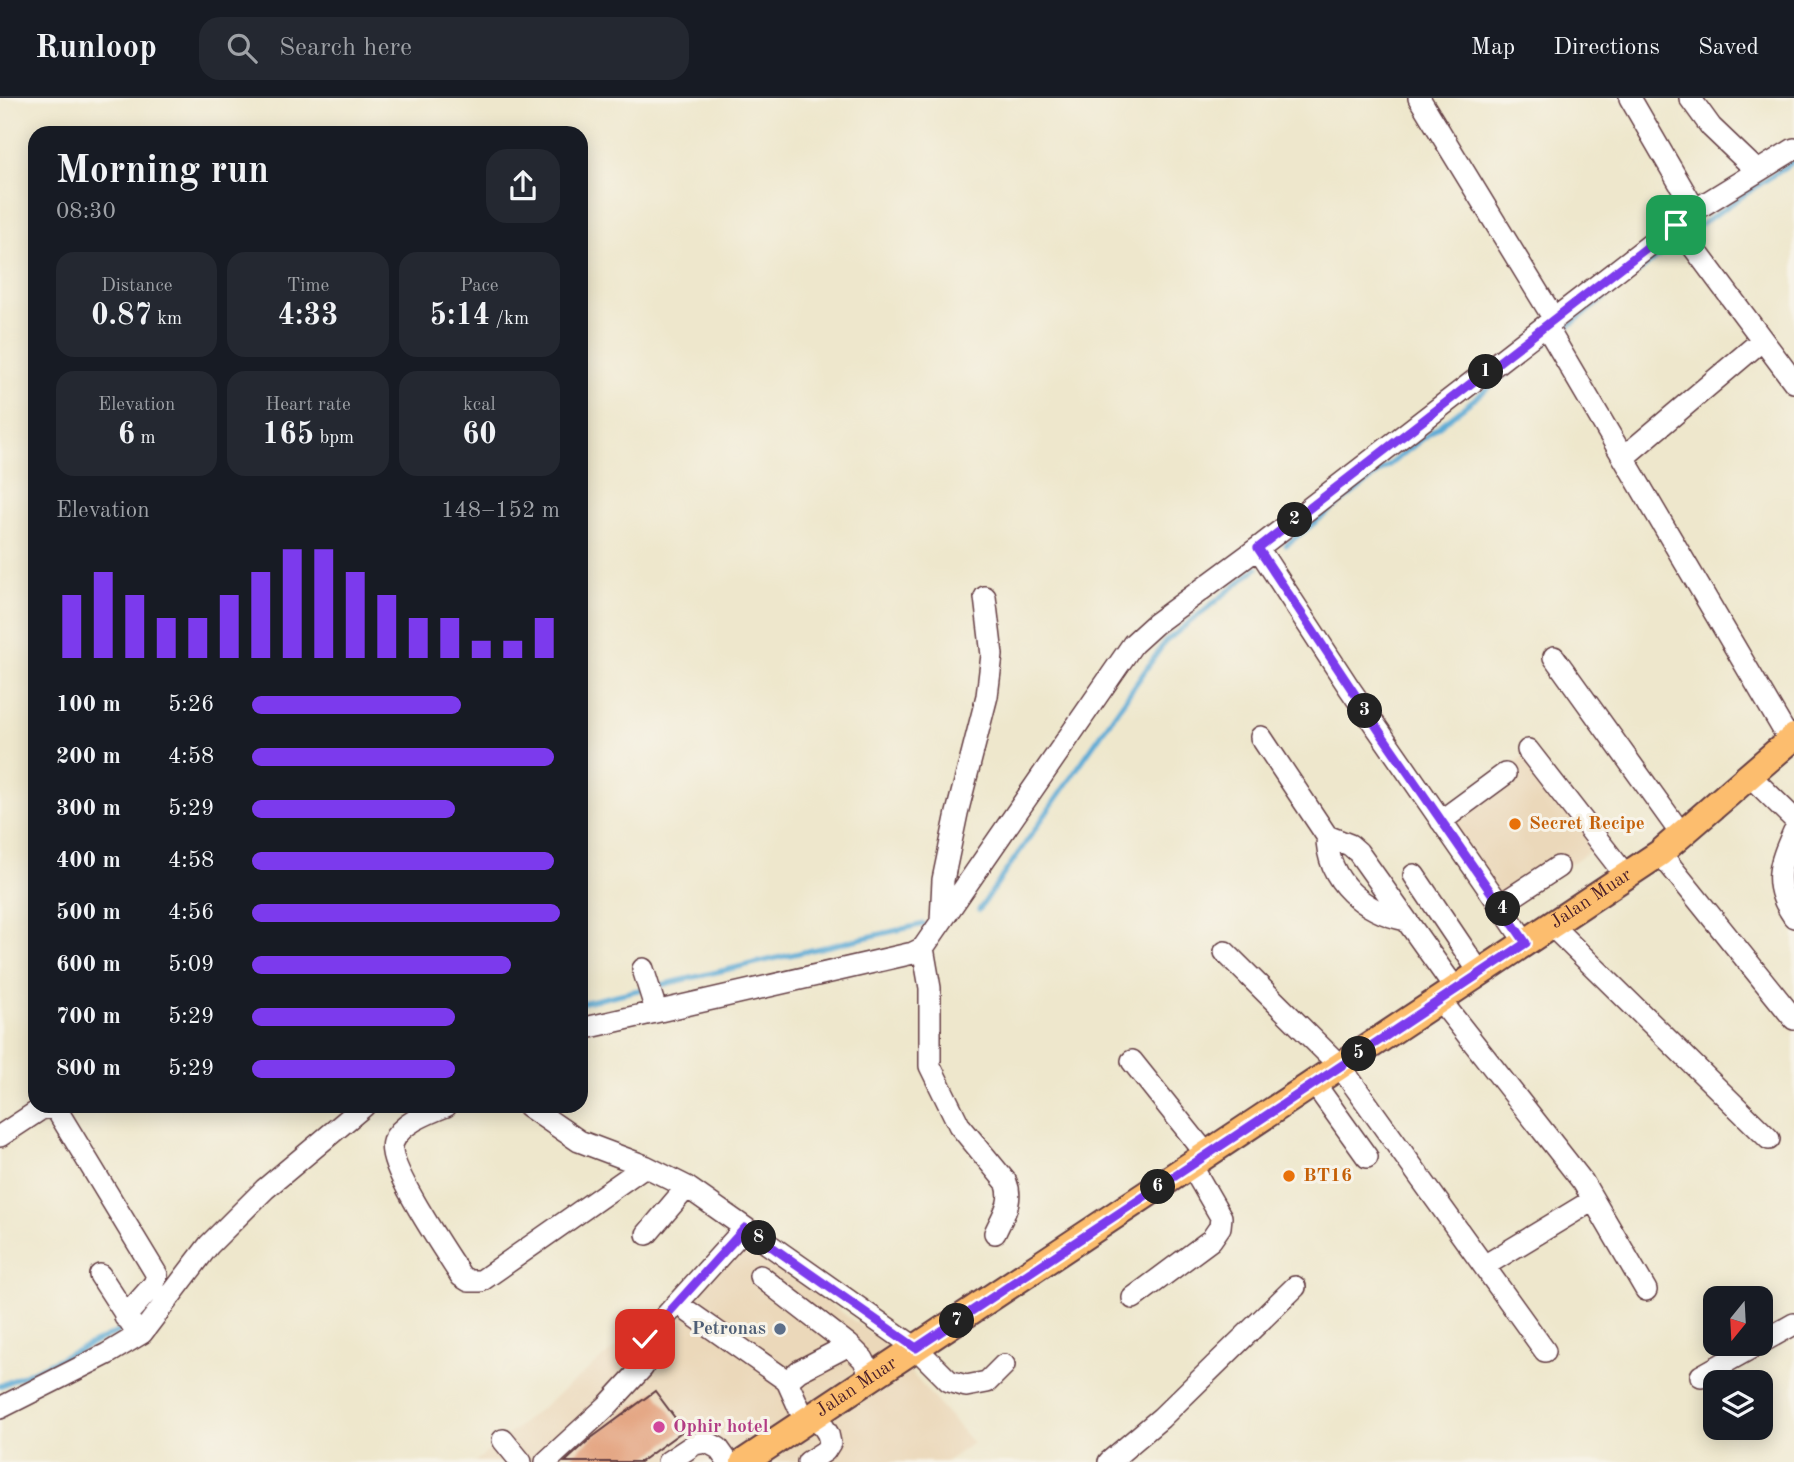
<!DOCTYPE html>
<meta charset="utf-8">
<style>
:root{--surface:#171b24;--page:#242831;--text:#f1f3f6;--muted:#9ea1a6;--line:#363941;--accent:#7c3aed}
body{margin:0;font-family:"Old Standard TT",serif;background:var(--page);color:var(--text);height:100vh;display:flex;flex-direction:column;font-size:26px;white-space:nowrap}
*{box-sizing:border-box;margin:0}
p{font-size:23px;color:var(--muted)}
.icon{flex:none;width:38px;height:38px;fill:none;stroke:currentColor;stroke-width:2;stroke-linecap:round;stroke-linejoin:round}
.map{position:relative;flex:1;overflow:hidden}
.details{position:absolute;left:28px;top:28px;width:560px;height:987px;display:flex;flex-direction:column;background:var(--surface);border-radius:21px;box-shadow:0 4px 18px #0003}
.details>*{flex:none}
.needle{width:46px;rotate:198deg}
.fabs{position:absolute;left:1703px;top:1188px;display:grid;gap:14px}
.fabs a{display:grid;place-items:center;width:70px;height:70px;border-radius:14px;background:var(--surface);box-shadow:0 4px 18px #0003;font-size:35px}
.pin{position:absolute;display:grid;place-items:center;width:60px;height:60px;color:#fff;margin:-30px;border-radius:14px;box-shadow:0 4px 10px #0006}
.km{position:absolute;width:35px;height:35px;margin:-18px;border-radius:50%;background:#222;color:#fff;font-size:19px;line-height:35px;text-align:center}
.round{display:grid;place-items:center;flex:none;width:74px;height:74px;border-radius:21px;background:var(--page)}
.headline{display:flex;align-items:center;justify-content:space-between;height:119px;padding:0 28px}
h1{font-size:38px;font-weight:700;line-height:52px}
.stats{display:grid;grid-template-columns:repeat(3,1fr);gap:10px;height:119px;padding:7px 28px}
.stats div{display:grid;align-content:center;border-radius:18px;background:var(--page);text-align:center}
.stats b{font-size:30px;font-weight:700}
.stats small{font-size:19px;font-weight:400}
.stats p{font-size:19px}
.chart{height:196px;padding:14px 28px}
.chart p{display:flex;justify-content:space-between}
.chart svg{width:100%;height:126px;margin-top:7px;stroke:var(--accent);stroke-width:6}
ul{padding:0 28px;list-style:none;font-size:23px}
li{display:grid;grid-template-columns:112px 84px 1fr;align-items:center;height:52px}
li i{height:18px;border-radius:9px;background:var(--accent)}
header{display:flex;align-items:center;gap:42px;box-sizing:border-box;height:98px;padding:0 35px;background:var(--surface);border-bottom:2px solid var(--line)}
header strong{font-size:33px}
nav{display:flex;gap:38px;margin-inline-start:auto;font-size:24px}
.search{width:490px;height:63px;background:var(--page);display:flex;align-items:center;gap:18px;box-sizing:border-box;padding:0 24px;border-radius:21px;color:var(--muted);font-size:26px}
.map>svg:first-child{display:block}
.built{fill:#ebd8ba}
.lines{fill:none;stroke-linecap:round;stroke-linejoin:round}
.stream{stroke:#5baad5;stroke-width:5}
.building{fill:#e19972}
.minor-casing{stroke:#633d43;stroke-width:24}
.major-casing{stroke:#633d43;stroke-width:30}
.minor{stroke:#fff;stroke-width:21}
.major{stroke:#fcbd6e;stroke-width:26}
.route-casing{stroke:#fff;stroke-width:14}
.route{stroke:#7c3aed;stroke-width:9}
.food-dot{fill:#e8710a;stroke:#f7f3e8;stroke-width:2.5}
.service-dot{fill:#5c6f8a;stroke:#f7f3e8;stroke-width:2.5}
.hotel-dot{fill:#d1479c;stroke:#f7f3e8;stroke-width:2.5}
.labels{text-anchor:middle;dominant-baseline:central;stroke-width:6;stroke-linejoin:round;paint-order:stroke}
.food-label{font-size:19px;font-weight:bold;fill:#c56008;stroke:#f7f3e8;text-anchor:start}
.street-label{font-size:19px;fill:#4a1f2b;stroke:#f7f3e8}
.service-label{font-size:19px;font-weight:bold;fill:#4e5e75;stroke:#f7f3e8;text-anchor:end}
.hotel-label{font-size:19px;font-weight:bold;fill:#b23c85;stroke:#f7f3e8;text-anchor:start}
</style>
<header>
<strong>Runloop</strong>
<div class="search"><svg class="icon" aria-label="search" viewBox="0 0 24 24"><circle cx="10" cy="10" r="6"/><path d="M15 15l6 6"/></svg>Search here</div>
<nav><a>Map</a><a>Directions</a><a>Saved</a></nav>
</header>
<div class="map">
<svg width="1794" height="1364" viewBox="0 0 1794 1364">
<rect width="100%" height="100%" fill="#f7f3e8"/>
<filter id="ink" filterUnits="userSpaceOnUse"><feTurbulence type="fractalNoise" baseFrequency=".0143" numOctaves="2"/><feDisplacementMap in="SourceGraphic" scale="14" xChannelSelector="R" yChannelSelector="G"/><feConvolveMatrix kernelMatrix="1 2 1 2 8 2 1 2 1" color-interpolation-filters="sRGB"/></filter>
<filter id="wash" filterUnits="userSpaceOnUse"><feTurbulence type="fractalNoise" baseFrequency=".00686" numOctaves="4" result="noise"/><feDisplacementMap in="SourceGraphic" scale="28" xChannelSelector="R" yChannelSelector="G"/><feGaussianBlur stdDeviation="1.57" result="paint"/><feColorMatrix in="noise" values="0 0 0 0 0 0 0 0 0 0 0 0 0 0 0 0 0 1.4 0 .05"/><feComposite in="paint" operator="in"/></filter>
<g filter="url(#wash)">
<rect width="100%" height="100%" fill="#eee7cc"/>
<path class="built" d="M1525,657l71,92 -89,59 -64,-92z
M744,1145l142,101 87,99 -28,19h-470z"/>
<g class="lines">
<path class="stream" d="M1690,134l104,-71
M1557,237l125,-97
M1286,447l263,-204
M979,812l186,-268 92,-74
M652,889l272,-63
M581,905l62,-14
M0,1288l128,-59"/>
</g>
<g id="blocks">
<path class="building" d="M655,1293l29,39 -44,32h-75l25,-23z"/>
</g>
</g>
<g filter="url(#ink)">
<use href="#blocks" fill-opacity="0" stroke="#633d43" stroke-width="2"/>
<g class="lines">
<g class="minor-casing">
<path id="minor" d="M1419,0l135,221
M1630,0l65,112
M1690,0l21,29 46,44
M1676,126l118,158
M1546,228l244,415
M1624,359l137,-116
M1258,450l92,141 176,254
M1554,559l128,178
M1261,639l66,99 23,9 8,7 98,138
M1528,652l98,126
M1751,679l43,42
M1441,723l64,-47
M1794,733c-15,34 -23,53 0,86
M1327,738c0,46 38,76 79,84
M1660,755l134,166
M1414,777l66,98
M1500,807l58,-38
M941,823l2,-41 14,-67 30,-117 5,-41 -7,-58
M1551,827l218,214
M923,850l7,40v78l29,59 47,57c8,19 -3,33 -11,51
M1225,854l115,114 205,285
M643,871l12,38 4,4
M1440,902l143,182 63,108
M581,931l332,-76 10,-5 210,-304 22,-20 103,-76 437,-338 99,-61
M1132,963l75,94
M1314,985l53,74
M446,1008c-18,7 -45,17 -53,36 -8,22 54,112 68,134l8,5h12l164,-115
M528,1008l51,35 66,25 42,21 229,161 33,33 17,5 21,-4 17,-17
M0,1038l41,-27 10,-2 7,5 99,163 -3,9 -29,33
M647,1136l40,-47
M1484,1168l109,-66
M100,1177l33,51
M760,1178l89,69
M1133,1200l78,-58 9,-13 1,-10 -30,-52
M689,1214l98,69
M645,1241l100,-111
M1760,1245l34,-19
M1701,1278l57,-32
M0,1310l107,-54 35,-21 67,-88 56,-56 99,-83
M805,1323l-18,-40 12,-10 50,-26 14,14 9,18
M503,1342l18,22
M546,1364l61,-56 36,-39
M668,1364l27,-18 12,-2 11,6 10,14
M808,1364l17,-11 5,-8 -2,-9 -12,-19
M1109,1364l52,-44 134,-131"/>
</g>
<g class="major-casing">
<g id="major">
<path id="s1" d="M744,1364l916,-609 134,-116"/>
</g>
</g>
<use href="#minor" class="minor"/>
<use href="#major" class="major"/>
</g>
</g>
<g class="lines" filter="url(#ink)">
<g class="route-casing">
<path id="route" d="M645,1241l100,-111 171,120 610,-405 -144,-208 -124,-187 418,-323"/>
</g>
<use href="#route" class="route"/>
</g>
<g class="food-dot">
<circle cx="1515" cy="726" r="7"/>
<circle cx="1289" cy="1078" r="7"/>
</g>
<circle class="service-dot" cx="780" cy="1231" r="7"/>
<circle class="hotel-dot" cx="659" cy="1329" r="7"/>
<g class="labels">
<g class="food-label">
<text x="1529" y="726">Secret Recipe</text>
<text x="1303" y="1078">BT16</text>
</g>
<g class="street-label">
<text stroke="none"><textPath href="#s1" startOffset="1017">Jalan Muar</textPath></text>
<text stroke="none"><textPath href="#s1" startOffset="135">Jalan Muar</textPath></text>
</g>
<g class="service-label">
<text x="766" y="1231">Petronas</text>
</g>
<g class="hotel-label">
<text x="673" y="1329">Ophir hotel</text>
</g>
</g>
</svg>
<div class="fabs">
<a><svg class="needle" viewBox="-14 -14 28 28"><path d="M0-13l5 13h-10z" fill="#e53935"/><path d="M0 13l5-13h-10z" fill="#9ea1a6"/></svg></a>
<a><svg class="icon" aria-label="layers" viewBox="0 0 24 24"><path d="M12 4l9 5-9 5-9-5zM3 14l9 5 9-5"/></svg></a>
</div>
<div class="pin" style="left:1676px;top:127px;background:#1e9e55"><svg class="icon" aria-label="arrive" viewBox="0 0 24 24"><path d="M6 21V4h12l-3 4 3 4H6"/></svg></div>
<div class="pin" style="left:645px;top:1241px;background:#d93025"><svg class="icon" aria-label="check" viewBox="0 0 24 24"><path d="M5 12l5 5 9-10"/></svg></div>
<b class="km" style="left:1486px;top:274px">1</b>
<b class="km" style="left:1295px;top:422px">2</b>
<b class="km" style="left:1365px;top:613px">3</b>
<b class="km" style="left:1503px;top:811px">4</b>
<b class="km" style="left:1359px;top:956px">5</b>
<b class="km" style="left:1158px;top:1089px">6</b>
<b class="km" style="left:957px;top:1223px">7</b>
<b class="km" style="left:759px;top:1140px">8</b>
<section class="details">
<div class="headline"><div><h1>Morning run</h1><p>08:30</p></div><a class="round"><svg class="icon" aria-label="share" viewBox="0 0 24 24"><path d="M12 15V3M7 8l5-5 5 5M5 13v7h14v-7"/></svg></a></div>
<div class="stats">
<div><p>Distance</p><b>0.87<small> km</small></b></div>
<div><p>Time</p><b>4:33</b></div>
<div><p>Pace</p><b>5:14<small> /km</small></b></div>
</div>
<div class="stats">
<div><p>Elevation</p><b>6<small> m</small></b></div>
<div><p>Heart rate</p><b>165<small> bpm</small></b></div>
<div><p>kcal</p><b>60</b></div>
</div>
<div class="chart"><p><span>Elevation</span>148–152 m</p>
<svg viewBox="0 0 160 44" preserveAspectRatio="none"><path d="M5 44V22M15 44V14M25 44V22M35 44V30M45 44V30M55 44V22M65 44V14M75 44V6M85 44V6M95 44V14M105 44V22M115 44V30M125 44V30M135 44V38M145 44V38M155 44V30"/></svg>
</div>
<ul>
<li><b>100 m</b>5:26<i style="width:68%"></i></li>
<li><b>200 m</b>4:58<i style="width:98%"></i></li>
<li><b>300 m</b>5:29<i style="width:66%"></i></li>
<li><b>400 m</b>4:58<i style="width:98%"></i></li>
<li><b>500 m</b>4:56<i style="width:100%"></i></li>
<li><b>600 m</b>5:09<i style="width:84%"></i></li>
<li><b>700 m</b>5:29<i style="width:66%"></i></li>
<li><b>800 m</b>5:29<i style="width:66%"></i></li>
</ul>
</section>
</div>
